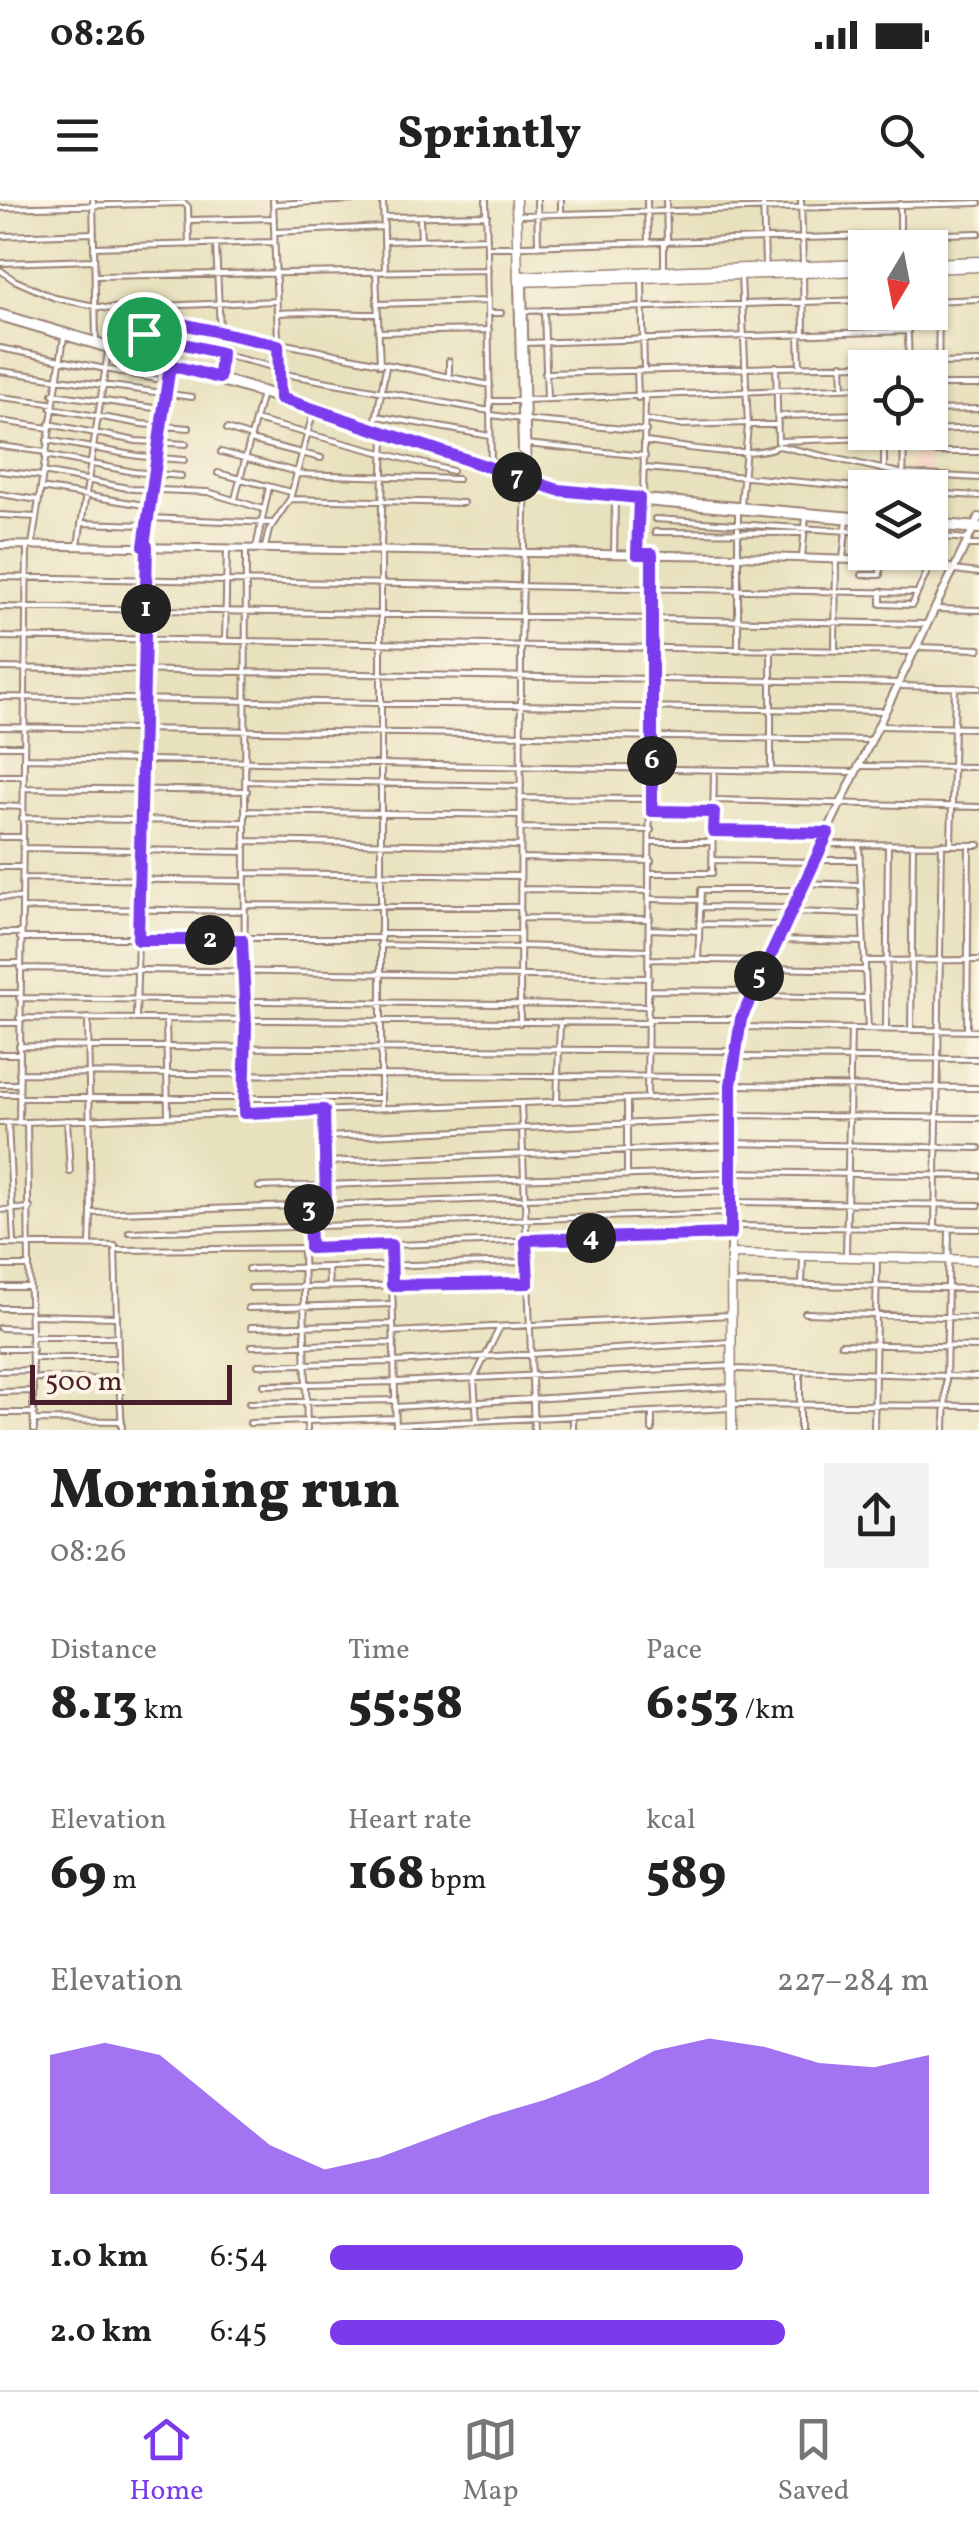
<!DOCTYPE html>
<meta charset="utf-8">
<style>
:root{--surface:#fff;--page:#f2f2f2;--text:#222;--muted:#767676;--line:#e0e0e0;--accent:#7c3aed}
body{margin:0;font-family:Vollkorn,serif;background:var(--page);color:var(--text);height:100vh;display:flex;flex-direction:column;font-size:38px;white-space:nowrap}
*{box-sizing:border-box;margin:0}
p{font-size:32px;color:var(--muted)}
.icon{flex:none;width:55px;height:55px;fill:none;stroke:currentColor;stroke-width:2;stroke-linecap:round;stroke-linejoin:round}
.map{position:relative;height:1230px;overflow:hidden}
.drawer{display:flex;flex-direction:column;background:var(--surface);flex:1}
.drawer>*{flex:none}
.needle{width:65px;rotate:190deg}
.tools{position:absolute;left:848px;top:30px;display:grid;gap:20px}
.tools a{display:grid;place-items:center;width:100px;height:100px;border-radius:0px;background:var(--surface);box-shadow:0 2px 8px #0004;font-size:50px}
.scale{position:absolute;left:30px;bottom:25px;width:202px;box-sizing:border-box;padding-left:10px;border:5px solid #4a1f2b;border-top:0;font-size:28px;line-height:35px;white-space:nowrap;color:#4a1f2b;-webkit-text-stroke:8px #fcf5e5;paint-order:stroke}
.pin{position:absolute;display:grid;place-items:center;width:85px;height:85px;color:#fff;margin:-42px;border:5px solid #fff;border-radius:50%;box-shadow:0 2px 10px #0007}
.km{position:absolute;width:50px;height:50px;margin:-25px;border-radius:50%;background:#222;color:#fff;font-size:28px;line-height:50px;text-align:center}
.round{display:grid;place-items:center;flex:none;width:105px;height:105px;border-radius:0px;background:var(--page)}
.headline{display:flex;align-items:center;justify-content:space-between;height:170px;padding:0 50px}
h1{font-size:55px;font-weight:800;line-height:75px}
.figures{display:grid;grid-template-columns:repeat(3,1fr);gap:15px;height:170px;padding:10px 50px}
.figures div{display:grid;align-content:center}
.figures b{font-size:50px;font-weight:800}
.figures small{font-size:28px;font-weight:400}
.figures p{font-size:28px}
.chart{height:280px;padding:20px 50px}
.chart p{display:flex;justify-content:space-between}
.chart svg{width:100%;height:180px;margin-top:10px;fill:var(--accent);opacity:.7}
ul{padding:0 50px;list-style:none;font-size:32px}
li{display:grid;grid-template-columns:160px 120px 1fr;align-items:center;height:75px}
li i{height:25px;border-radius:12px;background:var(--accent)}
.status{display:flex;justify-content:space-between;align-items:center;height:70px;padding:0 50px;background:var(--surface);direction:ltr}
.status svg{height:28px;fill:currentColor}
header{display:flex;justify-content:space-between;align-items:center;height:130px;padding:0 50px;background:var(--surface);font-size:45px;font-weight:800}
.tab-bar{display:flex;justify-content:space-around;align-items:center;height:140px;border-top:2px solid var(--line);background:var(--surface);font-size:28px;color:var(--muted)}
.tab-bar a{display:grid;justify-items:center;gap:5px}
.tab-bar .current{color:var(--accent)}
.map>svg:first-child{display:block}
.built{fill:#f6d2c3}
.lines{fill:none;stroke-linecap:round;stroke-linejoin:round}
.minor-casing{stroke:#998074;stroke-width:8}
.tertiary-casing{stroke:#998074;stroke-width:10}
.secondary-casing{stroke:#998074;stroke-width:11}
.primary-casing{stroke:#998074;stroke-width:14}
.minor{stroke:#fff;stroke-width:4}
.tertiary{stroke:#fff;stroke-width:6}
.secondary{stroke:#fff;stroke-width:8}
.primary{stroke:#fff;stroke-width:10}
.route-casing{stroke:#fff;stroke-width:20}
.route{stroke:#7c3aed;stroke-width:12}
</style>
<div class="status"><b>08:26</b><svg viewBox="0 0 49 12"><path d="M0 12V9h3v3zM5 12V6h3v6zM10 12V3h3v9zM15 12V0h3v12zM26 1h20v11H26zM47 4h2v5h-2z"/></svg></div>
<header><svg class="icon" aria-label="menu" viewBox="0 0 24 24"><path d="M4 6h16M4 12h16M4 18h16"/></svg>Sprintly<svg class="icon" aria-label="search" viewBox="0 0 24 24"><circle cx="10" cy="10" r="6"/><path d="M15 15l6 6"/></svg></header>
<div class="map">
<svg width="979" height="1230" viewBox="0 0 979 1230">
<rect width="100%" height="100%" fill="#fcf5e5"/>
<filter id="ink" filterUnits="userSpaceOnUse"><feTurbulence type="fractalNoise" baseFrequency=".01" numOctaves="2"/><feDisplacementMap in="SourceGraphic" scale="20" xChannelSelector="R" yChannelSelector="G"/><feConvolveMatrix kernelMatrix="1 2 1 2 8 2 1 2 1" color-interpolation-filters="sRGB"/></filter>
<filter id="wash" filterUnits="userSpaceOnUse"><feTurbulence type="fractalNoise" baseFrequency=".0048" numOctaves="4" result="noise"/><feDisplacementMap in="SourceGraphic" scale="40" xChannelSelector="R" yChannelSelector="G"/><feGaussianBlur stdDeviation="2.25" result="paint"/><feColorMatrix in="noise" values="0 0 0 0 0 0 0 0 0 0 0 0 0 0 0 0 0 1.4 0 .05"/><feComposite in="paint" operator="in"/></filter>
<g filter="url(#wash)">
<rect width="100%" height="100%" fill="#e8e1bd"/>
<path class="built" d="M915,238l18,3 -7,33 -19,-2z"/>
</g>
<g filter="url(#ink)">
<g class="lines">
<g class="minor-casing">
<path id="minor" d="M93,0l3,139
M273,0l7,195
M383,0l2,72
M486,0l5,265
M537,0l1,46
M561,0v14
M647,0l1,43
M666,0l1,40
M763,0l2,65
M801,0l2,64
M274,4l81,-4
M0,8l184,-5 4,4 1,38
M521,15l458,-12
M384,17l103,-2
M188,20l86,-2
M420,20l1,20
M275,32l109,-5
M896,35v13
M900,35v-31
M0,36l94,-3
M384,41l103,-3
M664,42v30
M216,45l4,86 -1,47
M522,46l457,-13
M94,47l180,-5
M488,47h30
M0,63l94,-3
M0,70l14,10 41,18 435,87
M376,72l4,93
M803,74l1,60
M95,76l393,-6
M642,79l2,90
M930,101l49,-2
M377,104l110,-3
M111,108l165,-7
M544,110l3,89
M523,111l342,-11
M907,112l2,51
M278,113c34,-3 66,2 100,1
M488,113h13
M146,117l-3,15 4,4 130,32
M378,132l111,-2
M799,135l1,31
M524,143l384,-12
M0,148l156,31
M449,161v15
M842,164l1,24
M776,166l2,76
M637,170l1,28
M0,171l192,26
M279,173l211,38
M545,173l434,-11
M930,185h49
M938,185l1,-84
M53,194l109,15
M0,197l50,6
M525,200l340,-13
M490,201h30
M51,208l90,16 48,4
M930,210l49,-1
M491,215l30,4
M377,216l113,20
M778,216l87,-2
M255,220l197,51
M526,220l120,11
M646,220l33,5 69,-2
M0,221l49,7
M49,224l87,17 50,3
M375,225l11,-58
M748,225h30
M227,229l24,8
M930,230l49,-2
M47,240l91,16 46,4
M250,240l71,18
M778,241l126,-4
M645,242c37,4 101,18 134,4l125,28 75,4
M526,244l119,12
M0,246l46,6
M221,252l76,20
M934,252h45
M45,255l89,17 47,4
M645,268l224,20
M884,268v-30
M0,271l42,5
M43,272l90,17 75,3 55,17
M218,273l73,19
M297,274l161,5
M41,288l109,18
M903,288l1,-56
M930,293l49,3
M0,294l38,6
M643,298l2,-101
M235,299l26,-102
M290,299l173,4
M741,305l7,-80 -7,-149
M0,315l35,2
M148,318l125,5
M655,319l210,13
M81,323l65,2
M655,332l148,1
M930,336l38,3
M32,345l32,-208
M78,345l30,-193
M965,345h14
M144,346l26,-179
M265,347l4,-17 21,-31 23,-86
M256,348l13,-61
M614,354l1,-55
M637,354l2,-51
M802,357l4,-40
M843,360l4,-41
M953,370l26,3
M862,375h18v-14
M0,377l917,16
M881,391v13l31,1 19,-42
M0,407l927,17
M934,409l45,1
M0,437l914,15
M225,441l2,-93
M916,447l63,2
M835,449l1,-90
M738,450v-138
M771,451v120
M0,468l900,15
M898,486l81,2
M0,497l885,14
M878,526l101,2
M0,527l870,13
M0,546h24
M24,558l830,14
M859,566l120,1
M0,576h23
M246,581l275,5
M23,588l224,3
M520,598l131,1
M714,600l265,7
M0,606l23,1
M246,611l274,4
M652,611l60,1
M22,618l223,4
M520,628l131,2
M713,631l110,2
M0,637h22
M245,641l275,5
M652,642h60
M823,644l156,1
M859,644l9,185
M951,644l4,-157
M24,648l220,4
M521,658l130,3
M713,660l100,2
M816,660h43
M0,667h22
M245,673l275,3
M651,673h61l2,-103
M23,678l220,3
M803,683l55,2
M520,689l130,2
M0,697l21,1
M651,699l50,1
M245,705l275,2
M701,707l90,1
M23,708l220,3
M789,712l73,2
M520,718l130,1
M699,724l84,1
M650,729l49,2
M0,733h21
M380,734h139
M20,738h360
M776,740l86,2
M380,745l139,3
M519,746l130,4
M650,759l115,2
M698,760l3,-70h96
M864,761l115,-1
M0,763h20
M20,768l629,10
M763,768l101,2
M649,790l103,1
M0,793h19
M754,796l111,2
M19,798l630,8
M19,818l630,5
M88,818l3,195
M136,819l11,-473
M649,819h90
M166,820l2,96
M0,823h19
M520,823l1,-377 5,-163
M739,827l240,4
M886,829l2,-185
M911,830l2,-186
M967,831l2,-186
M19,846l715,5
M0,854h19
M738,857l241,2
M19,873l713,4
M0,884h19
M731,885l248,3
M0,894h19
M647,897l5,-540
M20,898h361
M557,901l3,-78
M521,903l13,327
M381,908v-559l3,-116
M324,910l2,95
M244,912l2,-564
M731,915l248,3
M67,920l3,52
M19,922l8,-575
M0,923l731,-28
M8,923l6,120
M324,937l407,-18
M731,943l248,5
M325,962l406,-16
M627,974v-75
M259,987l472,-15 248,4
M731,1002l248,3
M309,1005l1,43
M0,1010l30,-2
M734,1026l245,3
M935,1029l7,-385
M129,1032l600,-19
M0,1044l115,2 3,112h-85
M90,1044l1,-31 640,-22
M391,1045l5,185
M115,1050l188,-2 428,-14
M303,1050l4,180
M846,1054l5,-225
M0,1066h29l-2,-144
M29,1066l5,164
M328,1067l1,18
M248,1069l279,-7
M731,1083l248,6
M802,1084l1,-25
M0,1087h29
M251,1088l277,-5
M0,1108h30
M248,1108l145,-4
M805,1113l174,5
M31,1115l85,2
M251,1127l142,-3
M0,1128l30,1
M393,1132l338,-17
M33,1137h85
M841,1144l138,3
M252,1146l142,-3
M0,1149h33
M118,1158l4,72
M258,1165l136,-3 337,-20
M734,1169l245,8
M0,1171l33,-1
M800,1171v59
M34,1178l85,2
M264,1185l131,-3 336,-16
M0,1192l34,-1
M249,1203l146,-3
M734,1204l245,2
M395,1207l336,-20
M652,1212v18
M0,1213h34
M573,1216v14
M34,1220l88,1
M477,1221l-3,-42 26,-52
M250,1223l145,-5
M396,1225l335,-17
M874,1230l3,-172
M945,1230l4,-200"/>
</g>
<g class="tertiary-casing">
<path id="tertiary" d="M518,82l4,169
M523,82l4,198
M0,345l738,11 202,7 13,7
M731,1054v-169l10,-66 58,-129 180,-373"/>
</g>
<g class="secondary-casing">
<path id="secondary" d="M516,0l2,82 347,-11
M930,63l49,-2
M930,69l49,-2
M518,76l347,-12
M732,1230l-1,-176 248,6"/>
</g>
<g class="primary-casing">
<path id="primary" d="M0,115l262,77 297,98 27,5 279,24
M930,324l49,4"/>
</g>
<use href="#minor" class="minor"/>
<use href="#tertiary" class="tertiary"/>
<use href="#secondary" class="secondary"/>
<use href="#primary" class="primary"/>
</g>
</g>
<g class="lines" filter="url(#ink)">
<g class="route-casing">
<path id="route" d="M146,116l132,29 2,53 278,92 81,8 -2,56h15v257l62,1 -1,19 115,2 -87,186 -10,66v149l-205,6 2,43 -136,2 -1,-40 -81,3 -1,-43h17l-2,-95 -80,3 2,-88 -4,-85h-104l9,-394h-3l26,-181 49,13 2,-25 -77,-19z"/>
</g>
<use href="#route" class="route"/>
</g>
</svg>
<div class="tools">
<a><svg class="needle" viewBox="-14 -14 28 28"><path d="M0-13l5 13h-10z" fill="#e53935"/><path d="M0 13l5-13h-10z" fill="#767676"/></svg></a>
<a><svg class="icon" aria-label="locate" viewBox="0 0 24 24"><circle cx="12" cy="12" r="6"/><path d="M12 2v4M12 18v4M2 12h4M18 12h4"/></svg></a>
<a><svg class="icon" aria-label="layers" viewBox="0 0 24 24"><path d="M12 4l9 5-9 5-9-5zM3 14l9 5 9-5"/></svg></a>
</div>
<div class="scale">500 m</div>
<div class="pin" style="left:144px;top:134px;background:#1e9e55"><svg class="icon" aria-label="arrive" viewBox="0 0 24 24"><path d="M6 21V4h12l-3 4 3 4H6"/></svg></div>
<b class="km" style="left:146px;top:409px">1</b>
<b class="km" style="left:210px;top:740px">2</b>
<b class="km" style="left:309px;top:1009px">3</b>
<b class="km" style="left:591px;top:1038px">4</b>
<b class="km" style="left:759px;top:776px">5</b>
<b class="km" style="left:652px;top:561px">6</b>
<b class="km" style="left:517px;top:277px">7</b>
</div>
<section class="drawer">
<div class="headline"><div><h1>Morning run</h1><p>08:26</p></div><a class="round"><svg class="icon" aria-label="share" viewBox="0 0 24 24"><path d="M12 15V3M7 8l5-5 5 5M5 13v7h14v-7"/></svg></a></div>
<div class="figures">
<div><p>Distance</p><b>8.13<small> km</small></b></div>
<div><p>Time</p><b>55:58</b></div>
<div><p>Pace</p><b>6:53<small> /km</small></b></div>
</div>
<div class="figures">
<div><p>Elevation</p><b>69<small> m</small></b></div>
<div><p>Heart rate</p><b>168<small> bpm</small></b></div>
<div><p>kcal</p><b>589</b></div>
</div>
<div class="chart"><p><span>Elevation</span>227–284 m</p>
<svg viewBox="0 0 160 44" preserveAspectRatio="none"><path d="M0 44V10L10 7L20 10L30 21L40 32L50 38L60 35L70 30L80 25L90 21L100 16L110 9L120 6L130 8L140 12L150 13L160 10V44z"/></svg>
</div>
<ul>
<li><b>1.0 km</b>6:54<i style="width:69%"></i></li>
<li><b>2.0 km</b>6:45<i style="width:76%"></i></li>
</ul>
</section>
<nav class="tab-bar">
<a class="current"><svg class="icon" aria-label="home" viewBox="0 0 24 24"><path d="M3 11l9-7 9 7M6 9v11h12V9"/></svg>Home</a>
<a><svg class="icon" aria-label="map" viewBox="0 0 24 24"><path d="M3 6l6-2 6 2 6-2v14l-6 2-6-2-6 2zM9 4v14M15 6v14"/></svg>Map</a>
<a><svg class="icon" aria-label="saved" viewBox="0 0 24 24"><path d="M7 4h10v16l-5-4-5 4z"/></svg>Saved</a>
</nav>
